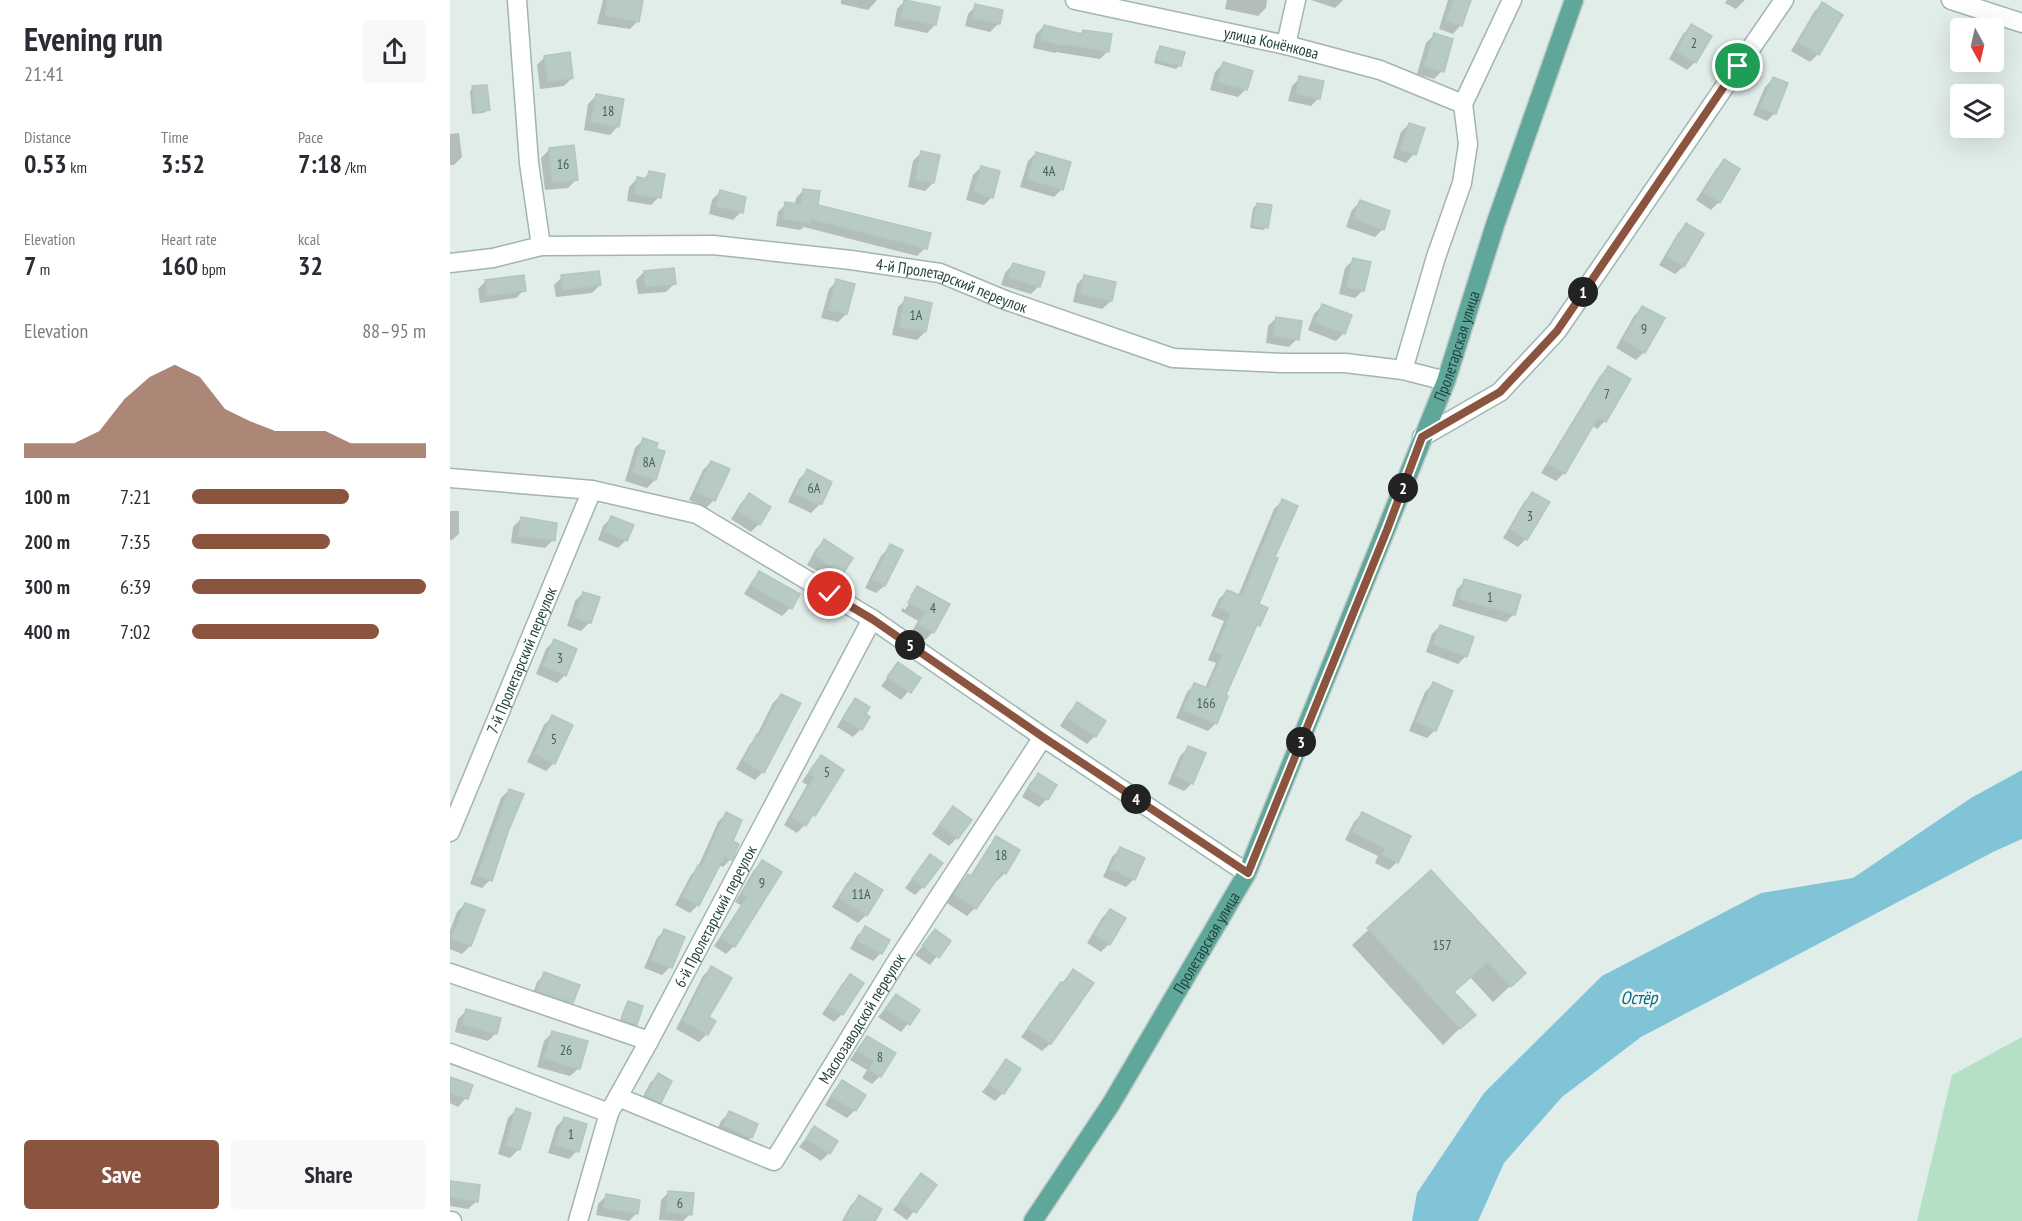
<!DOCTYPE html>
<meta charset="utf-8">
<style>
:root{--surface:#fff;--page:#f7f7f7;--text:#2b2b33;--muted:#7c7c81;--accent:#8a543e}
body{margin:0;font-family:"PT Sans Narrow",sans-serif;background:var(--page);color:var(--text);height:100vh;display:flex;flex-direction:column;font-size:22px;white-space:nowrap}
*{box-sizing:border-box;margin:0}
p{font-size:20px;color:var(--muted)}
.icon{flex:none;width:33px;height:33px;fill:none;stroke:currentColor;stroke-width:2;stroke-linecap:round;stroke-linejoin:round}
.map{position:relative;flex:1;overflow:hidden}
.panel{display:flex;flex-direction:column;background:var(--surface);width:450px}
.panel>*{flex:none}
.needle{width:39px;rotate:172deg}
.buttons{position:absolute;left:1500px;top:18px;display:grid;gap:12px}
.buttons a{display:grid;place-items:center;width:54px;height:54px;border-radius:6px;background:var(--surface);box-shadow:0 6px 24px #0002;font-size:30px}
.pin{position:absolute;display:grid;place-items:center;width:51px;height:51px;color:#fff;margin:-26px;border:3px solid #fff;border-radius:50%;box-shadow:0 2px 6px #0007}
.km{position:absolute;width:30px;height:30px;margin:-15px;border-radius:50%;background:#222;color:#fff;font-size:16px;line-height:30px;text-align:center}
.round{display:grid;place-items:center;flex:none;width:63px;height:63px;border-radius:6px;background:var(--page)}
.headline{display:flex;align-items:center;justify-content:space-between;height:102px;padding:0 24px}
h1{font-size:33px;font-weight:700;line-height:45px}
.stats{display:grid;grid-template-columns:repeat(3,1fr);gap:9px;height:102px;padding:6px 24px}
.stats div{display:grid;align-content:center}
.stats b{font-size:26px;font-weight:700}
.stats small{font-size:16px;font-weight:400}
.stats p{font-size:16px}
.chart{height:168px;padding:12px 24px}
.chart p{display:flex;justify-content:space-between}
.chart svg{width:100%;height:108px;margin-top:6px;fill:var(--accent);opacity:.7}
.action{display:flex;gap:12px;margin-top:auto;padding:12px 24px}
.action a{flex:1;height:69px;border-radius:6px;background:var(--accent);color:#fff;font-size:24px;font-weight:700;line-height:69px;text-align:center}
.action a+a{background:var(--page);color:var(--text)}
ul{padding:0 24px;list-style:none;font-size:20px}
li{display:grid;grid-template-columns:96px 72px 1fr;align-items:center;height:45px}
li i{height:15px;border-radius:8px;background:var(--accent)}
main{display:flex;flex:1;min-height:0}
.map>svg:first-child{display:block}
.green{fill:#b6e0c5}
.water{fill:#81c4d8}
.shadow{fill:#0003;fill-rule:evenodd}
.building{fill:#b7cbc4;stroke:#b1c7c0;stroke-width:1.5}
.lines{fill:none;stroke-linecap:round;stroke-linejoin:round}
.minor-casing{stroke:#a2b5b0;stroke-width:21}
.major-casing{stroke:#c0c9c8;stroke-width:21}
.minor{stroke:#fff;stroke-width:18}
.major{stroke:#5fa79b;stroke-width:18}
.route-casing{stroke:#fff;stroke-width:12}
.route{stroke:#8a543e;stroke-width:8}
.labels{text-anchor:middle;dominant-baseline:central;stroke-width:6;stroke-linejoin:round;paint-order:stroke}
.number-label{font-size:14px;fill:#44625c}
.street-label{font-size:16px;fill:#1e3f39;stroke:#f0f9f5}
.water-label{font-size:18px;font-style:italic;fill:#126681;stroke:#f0f9f5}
</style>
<main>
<section class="panel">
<div class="headline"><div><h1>Evening run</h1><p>21:41</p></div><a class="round"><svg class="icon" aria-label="share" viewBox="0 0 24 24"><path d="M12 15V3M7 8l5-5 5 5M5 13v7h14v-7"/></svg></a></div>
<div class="stats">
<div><p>Distance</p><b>0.53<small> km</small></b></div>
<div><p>Time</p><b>3:52</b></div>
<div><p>Pace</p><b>7:18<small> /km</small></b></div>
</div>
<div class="stats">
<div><p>Elevation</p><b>7<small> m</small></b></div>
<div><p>Heart rate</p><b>160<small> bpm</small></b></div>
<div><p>kcal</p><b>32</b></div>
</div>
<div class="chart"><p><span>Elevation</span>88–95 m</p>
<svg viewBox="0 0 160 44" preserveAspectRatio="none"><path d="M0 44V38L10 38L20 38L30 33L40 20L50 11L60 6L70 11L80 24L90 29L100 33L110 33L120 33L130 38L140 38L150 38L160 38V44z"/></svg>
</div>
<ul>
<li><b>100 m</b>7:21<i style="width:67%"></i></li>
<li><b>200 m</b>7:35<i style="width:59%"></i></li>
<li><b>300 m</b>6:39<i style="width:100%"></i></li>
<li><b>400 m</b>7:02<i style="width:80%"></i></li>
</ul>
<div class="action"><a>Save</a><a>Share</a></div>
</section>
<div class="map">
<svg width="1572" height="1221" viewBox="0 0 1572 1221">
<rect width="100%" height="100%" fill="#e0ede8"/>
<path class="green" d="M1572,1037v184h-105l35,-146z"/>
<path class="water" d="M1572,770v69l-27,12 -354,186 -79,60 -58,66 -26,58h-66l5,-28 67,-100 118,-117 159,-83 92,-15 118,-80z"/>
<path class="shadow" d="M153,0h38l-3,21 -8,8 -33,-5z
M391,0h36l-9,10 -27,-6z
M777,0h40l-1,8 -8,8 -33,-7z
M861,0h32l-8,8z
M998,0h22l-9,25 -8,9 -14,-5z
M1277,0h18l-9,9 -11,-6z
M455,1l30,24 -8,8 -33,-7 3,-17z
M1372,4l-4,50 -8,8 -19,-11 23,-39z
M526,6l25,6 -3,12 -8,8 -25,-6 3,-12z
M594,26l35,9 4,-4 25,20 -8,8 -44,-7 -1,1 -22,-5 3,-14z
M1241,26l4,36 -8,8 -18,-11 14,-25z
M984,35l8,36 -8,8 -17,-5 9,-31z
M710,48l20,17 -4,4 -22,-6 3,-12z
M95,57l27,21 -8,8 -24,3 -3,-24z
M773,64l23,25 -8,8 -28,-7 5,-18z
M850,78l19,20 -8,8 -23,-5 4,-15z
M1323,79l2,34 -8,8 -14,-6 12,-28z
M23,88l15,21 -4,4 -12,1 -2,-23z
M146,96l22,30 -8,9 -26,-5 4,-26z
M959,124l14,5 -9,25 -8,9 -13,-5 8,-26z
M9,133l3,24 -8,8h-4v-31z
M99,150l27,30 -8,8 -23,2 -4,-32z
M471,153l12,30 -8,8 -17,-4 5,-26z
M586,153l26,36 -8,8 -34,-10 8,-26z
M1274,161l-5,41 -8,8 -15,-10 20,-31z
M531,167l11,30 -8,8 -18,-5 7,-25z
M199,173l10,24 -8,8 -24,-4 2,-14 8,-8 6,1z
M354,190l13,16 108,42 -8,8 -113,-29 -4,3 -24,-4 2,-14 8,-8 9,1 1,-7z
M270,192l21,20 -8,8 -24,-6 3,-14z
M910,202l23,27 -8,8 -29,-10 6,-17z
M807,204l9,23 -3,3 -13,-2 3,-20z
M1236,225l16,10 -19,32 -8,7 -16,-9 19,-32z
M903,260l10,30 -8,8 -16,-4 6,-26z
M563,264l26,22 -8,8 -30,-9 4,-12z
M194,272l30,12 -8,8 -28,2 -2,-14z
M635,276l26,25 -9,8 -29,-7 4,-18z
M112,277l38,8 -8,8 -36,4 -2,-12z
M36,281l38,9 -8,8 -36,5 -2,-14z
M387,281l9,33 -8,8 -17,-4 8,-29z
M456,299l19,33 -8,8 -25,-5 6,-28z
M872,306l22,27 -8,8 -28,-11 6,-16z
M1192,308l2,44 -8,8 -20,-12 18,-32z
M826,318l21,21 -8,8 -23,-4 2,-17z
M1158,368l-3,53 -8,8 -5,-4 -28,48 -8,8 -15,-8 59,-97z
M193,440l12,40 -8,8 -22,-7 10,-33z
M261,462l3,38 -8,8 -17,-8 14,-30z
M357,471l23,11 -11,23 -8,8 -23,-11 11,-23z
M1082,494l-6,45 -8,8 -15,-9 21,-36z
M299,495l10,29 -8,8 -20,-13 10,-16z
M832,501l-9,56 -16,48 1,20 -6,7 -28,64 -8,27 -8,8 -32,-13 11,-26 8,-8 10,4 11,-25 -8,-3 16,-39 -13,-5 8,-17 8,-8 11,5 36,-87z
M0,511h9v23l-7,6h-2z
M161,518l15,22 -8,8 -20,-8 5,-14z
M71,519l32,21 -8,8 -34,-5 2,-16z
M374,541l18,32 -8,8 -27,-16 9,-16z
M439,548l12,3 -17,35 -8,7 -11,-5 16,-32z
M310,573l38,22 -8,13 -8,8 -38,-22 8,-13z
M1015,581l49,33 -8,8 -54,-16 5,-17z
M468,587l15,45 -8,8 -14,-7 7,-12 -17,-10 9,-16zM460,595h4l-9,15 -2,-2z
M133,593l15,5 -9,25 -8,8 -14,-5 8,-25z
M990,626l26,30 -8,8 -32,-12 6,-18z
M104,641l11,34 -8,8 -21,-9 10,-25z
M448,664l21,14 -18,22 -20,-14z
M983,684l2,46 -8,8 -18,-7 16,-39z
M331,695l-18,77 -8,8 -19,-11 14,-25 5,-5 18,-36z
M406,700l5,29 -8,8 -16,-10 11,-19z
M627,704l18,32 -8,8 -27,-18 9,-14z
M102,717l2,46 -8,8 -19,-9 17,-37z
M738,748l4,35 -8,8 -16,-7 12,-28z
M371,757l-7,58 -17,18 -13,-8 23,-40 -5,-3 11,-17z
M588,775l9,24 -8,8 -17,-10 8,-14z
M59,790l-2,42 -17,48 -8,8 -12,-4 31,-86z
M276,814l5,28v17l-8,8 -5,-2 -20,40 -8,8 -15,-8 16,-30 6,-6 21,-47z
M912,814l35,48 -8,8 -14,-7 3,-7 -33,-16 9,-18z
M496,816l11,22 -8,8 -17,-12z
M546,838l9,35 -8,8 -2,-1 -20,28 -8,8 -20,-13 11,-17 9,-8h2l20,-32z
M670,849l14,30 -8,8 -23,-10 9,-20z
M480,856l-7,31 -8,8 -10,-7z
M312,862l-28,84 -8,8 -12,-8 27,-41 -6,-3 19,-32z
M981,872l93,101 -31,29 -23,-25 -17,16 20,22 -30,30 -91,-100z
M405,875l11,40 -8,8 -26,-16 15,-24z
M15,904l18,7 -13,35 -8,8 -12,-5v-18l7,-19z
M660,910l-1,34 -8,8 -14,-9 15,-25z
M415,928l16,25 -8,8 -23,-12 7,-13z
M215,930l18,8 -13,29 -8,8 -18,-7 13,-30z
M485,931l14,10 -19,24 -15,-10z
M261,968l-4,66 -8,8 -23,-13 27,-53z
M623,971l19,12 -42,61 -8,7 -21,-14 32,-45z
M95,974l27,28 -8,8 -33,-11 6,-17z
M400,976l-8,38 -8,8 -12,-8 20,-30z
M446,996l22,15 -17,21 -23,-15z
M178,1003l7,21 -3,4 -13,-5 6,-17z
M16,1011l30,22 -8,8 -33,-9 3,-13z
M102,1033l27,35 -9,8 -33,-9 7,-26z
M417,1038l13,38 -8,8 -10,-6 5,-8 -17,-10 9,-14z
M557,1061l-4,32 -8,8 -13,-9z
M208,1075l2,27 -8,8 -13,-6 11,-21z
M0,1078l21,8 -5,12 -8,9 -8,-4z
M392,1082l22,13 -9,15 -8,8 -22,-13 9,-15z
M66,1110l2,40 -8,8 -12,-4 10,-36z
M279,1113l22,24 -8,8 -27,-12 5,-12z
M114,1119l13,32 -8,8 -21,-6 8,-26z
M364,1128l15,25 -8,8 -22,-14z
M471,1175l14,10 -28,35 -14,-10z
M0,1184l27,17 -9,8 -18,-3z
M219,1192l21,22 -7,7 -24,-1 2,-20z
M156,1196l31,17 -8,8 -33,-6 2,-11z
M409,1197l14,24h-31l9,-16z"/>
<path class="building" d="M157,0h36l-4,22 -34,-6z
M454,0l36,7 -4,18 -35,-7z
M1003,0h18l-9,26 -16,-5z
M1372,2l21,13 -24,40 -21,-13z
M525,4l28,6 -3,14 -28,-6z
M1241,24l21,12 -16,27 -20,-12z
M594,25l38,9 1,-4 29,4 -3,18 -45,-8v2l-24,-6z
M984,33l19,6 -9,33 -20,-6z
M710,46l25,6 -4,14 -25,-6z
M120,52l3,26 -25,4 -4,-26z
M773,62l30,9 -6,19 -30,-8z
M849,76l25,5 -4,18 -24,-5z
M1323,77l15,6 -12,31 -16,-7z
M37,85l3,25 -14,2 -4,-26z
M146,94l28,5 -5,28 -28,-5z
M959,123l16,5 -9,27 -16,-5z
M124,145l4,35 -26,3 -3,-35z
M471,151l19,4 -6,28 -19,-3z
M586,152l35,10 -8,28 -36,-11z
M1274,159l16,10 -20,34 -17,-11z
M531,166l19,5 -7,27 -20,-6z
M199,171l16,3 -4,24 -27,-4 3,-17 10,2z
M353,189l17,2 -2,14 113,28 -4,16 -117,-30v4l-27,-4 2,-17 16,2z
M270,190l26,7 -3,16 -27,-7z
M910,200l30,11 -6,19 -31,-11z
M807,203l15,2 -4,23 -16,-3z
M1236,223l18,11 -20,33 -18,-11z
M903,258l18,4 -7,29 -18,-4z
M563,263l32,9 -5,15 -32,-10z
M224,268l2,16 -31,3 -1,-16z
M149,271l2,14 -38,5 -2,-15z
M74,275l2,16 -39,5 -2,-16z
M634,275l32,7 -4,19 -32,-7z
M386,279l19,5 -8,30 -19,-4z
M455,297l27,6 -6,29 -27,-5z
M872,304l30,11 -7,19 -30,-12z
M1192,306l23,12 -20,35 -22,-13z
M826,317l26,4 -3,19 -26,-4z
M1158,366l23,13 -25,43 -8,-5 -33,57 -17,-10z
M193,438l15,5 -2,6 9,2 -9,29 -24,-7z
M261,461l19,8 -15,32 -19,-9z
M357,469l25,13 -10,22h-6l-21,-10z
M1082,492l18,10 -23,38 -17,-11z
M299,493l22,14 -11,18 -22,-14z
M832,499l16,7 -23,51 3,1 -19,46 9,4 -8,18 -3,-1 -31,70 2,1 -11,28 -34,-14 11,-27 14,5 14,-33 -7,-4 16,-38 -13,-6 9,-17 15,6z
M161,516l23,9 -7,16 -22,-9z
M71,517l36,6 -2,18 -37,-5z
M374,539l29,19 -10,16 -29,-18z
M440,544l13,6 -18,36 -13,-6z
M309,571l41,23 -8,15 -41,-23z
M1014,579l57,16 -6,20 -56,-16z
M467,586l33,18 -16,29 -16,-9 7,-12 -17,-9z
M133,592l17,5 -9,26 -17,-5z
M990,625l34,12 -7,20 -34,-13z
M104,639l23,10 -11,27 -23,-10z
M448,662l23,16 -10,15 -24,-16z
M983,682l20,9 -17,40 -20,-9z
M331,694l20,9 -37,70 -21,-12 14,-27 2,2z
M405,698l15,9 -4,7 4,3 -8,13 -19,-11z
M627,702l29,19 -10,16 -29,-19z
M102,715l21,10 -18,39 -21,-10z
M738,746l18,7 -13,31 -18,-8z
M371,755l23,15 -29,46 -2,-2 -7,12 -15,-9 23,-40 -5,-4z
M588,773l19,12 -9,15 -19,-11z
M59,789l15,5 -16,38 -16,49 -15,-5z
M503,806l19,14 -14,19 -19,-14z
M276,812l16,8 -9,21 6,3 -7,16 -8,-3 -25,49 -17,-9 16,-32 3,2z
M912,812l49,24 -13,27 -16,-8 3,-7 -33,-16z
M546,836l24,14 -14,24 -4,-2 -26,37 -22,-15 14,-20 4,3z
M670,847l25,11 -10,22 -25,-11z
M480,854l13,9 -19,25 -12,-9z
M312,860l20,12 -47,75 -14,-9 26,-41 -5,-4z
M981,870l95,103 -15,14 -23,-25 -34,30 22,23 -16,14 -93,-101z
M405,873l28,17 -16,26 -28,-18z
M15,903l20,7 -14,36 -20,-7z
M660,909l16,9 -16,27 -16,-10z
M415,926l25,14 -8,14 -25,-13z
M214,929l21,8 -13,31 -21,-8z
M485,929l16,12 -12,17 -17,-12z
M261,966l21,12 -23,39 7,4 -8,14 -25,-14z
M623,969l21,14 -43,61 -23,-16 33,-46 3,1z
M94,972l36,13 -7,18 -36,-12z
M400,974l14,9 -21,32 -14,-9z
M446,994l24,16 -10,15 -25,-16z
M178,1001l15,5 -6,19 -16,-5z
M16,1009l35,9 -4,16 -35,-9z
M102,1031l36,10 -8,28 -36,-10z
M417,1036l29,17 -15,24 -12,-7 5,-9 -17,-10z
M556,1059l15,10 -17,25 -15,-10z
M208,1073l14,8 -11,22 -15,-7z
M0,1077l23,8 -5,14 -18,-6z
M392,1080l24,15 -10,16 -25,-14z
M66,1108l15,5 -11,37 -15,-4z
M279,1111l29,13 -6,14 -29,-13z
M114,1117l23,7 -8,28 -24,-7z
M364,1126l24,15 -8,13 -24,-15z
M471,1173l16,12 -21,28 -16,-12z
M0,1181l30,4 -2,17 -28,-5z
M218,1191l26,2 -2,22 -26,-3z
M156,1194l34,6 -2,14 -35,-6z
M409,1195l23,14 -7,12h-31z"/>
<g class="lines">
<g class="minor-casing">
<g id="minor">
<path d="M67,0l12,163 12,83"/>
<path id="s1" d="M625,0l211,45 94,25 83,34"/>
<path d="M1501,0l71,23"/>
<path d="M836,45l10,-45"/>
<path id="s2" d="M0,263l43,-5 48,-12 172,-1 138,15 89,13 65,27 168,58 110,5h62l58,7 43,11"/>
<path d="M953,370l33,-113 26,-74 6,-39 -5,-40 49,-104"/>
<path d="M972,437l78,-45 57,-61 227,-331"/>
<path d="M0,478l142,12 105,24 175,105 171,118 204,136"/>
<path id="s3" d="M0,832l142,-342"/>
<path d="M0,973l199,68"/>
<path d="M0,1053l159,60"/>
<path id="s4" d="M168,1097l156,64 121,-197 148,-227"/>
<path d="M0,1221h2"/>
<path id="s5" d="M128,1221l31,-108 40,-72 223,-422"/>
</g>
</g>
<g class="major-casing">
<g id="major">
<path id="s6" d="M583,1221l78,-117 136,-231 199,-492 49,-156 79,-225"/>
</g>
</g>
<use href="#minor" class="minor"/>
<use href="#major" class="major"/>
</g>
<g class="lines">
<g class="route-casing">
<path id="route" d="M380,594l42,25 171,118 205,136 139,-343 35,-93 78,-45 57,-61 181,-265"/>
</g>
<use href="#route" class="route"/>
</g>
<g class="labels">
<g class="number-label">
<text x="1244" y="43">2</text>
<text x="158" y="111">18</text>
<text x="113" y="164">16</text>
<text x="599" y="171">4А</text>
<text x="466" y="315">1А</text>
<text x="1194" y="329">9</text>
<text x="1157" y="394">7</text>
<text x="199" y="462">8А</text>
<text x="364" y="488">6А</text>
<text x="1080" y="516">3</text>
<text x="1040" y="597">1</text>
<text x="483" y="608">4</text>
<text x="110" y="658">3</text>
<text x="756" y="703">166</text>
<text x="104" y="739">5</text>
<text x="377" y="772">5</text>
<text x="551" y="855">18</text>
<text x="312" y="883">9</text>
<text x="411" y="894">11А</text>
<text x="992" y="945">157</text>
<text x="116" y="1050">26</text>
<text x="430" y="1057">8</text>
<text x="121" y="1134">1</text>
<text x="230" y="1203">6</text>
</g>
<g class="street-label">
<text stroke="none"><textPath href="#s1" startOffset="201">улица Конёнкова</textPath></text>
<text stroke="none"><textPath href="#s2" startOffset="508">4-й Пролетарский переулок</textPath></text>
<text stroke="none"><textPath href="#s6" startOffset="976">Пролетарская улица</textPath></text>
<text stroke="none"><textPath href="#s3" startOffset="186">7-й Пролетарский переулок</textPath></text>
<text stroke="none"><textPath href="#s5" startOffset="336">6-й Пролетарский переулок</textPath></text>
<text stroke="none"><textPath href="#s6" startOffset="328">Пролетарская улица</textPath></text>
<text stroke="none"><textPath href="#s4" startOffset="336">Маслозаводской переулок</textPath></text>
</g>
<g class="water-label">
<text x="1189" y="997">Остёр</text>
</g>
</g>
</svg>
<div class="buttons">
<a><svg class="needle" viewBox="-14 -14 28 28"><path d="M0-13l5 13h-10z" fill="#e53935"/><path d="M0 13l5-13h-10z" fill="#7c7c81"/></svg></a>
<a><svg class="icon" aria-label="layers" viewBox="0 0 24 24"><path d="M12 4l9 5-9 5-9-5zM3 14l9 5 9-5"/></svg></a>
</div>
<div class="pin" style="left:1288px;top:66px;background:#1e9e55"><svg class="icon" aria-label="arrive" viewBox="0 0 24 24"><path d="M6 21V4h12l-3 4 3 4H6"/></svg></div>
<div class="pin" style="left:380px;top:594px;background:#d93025"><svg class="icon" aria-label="check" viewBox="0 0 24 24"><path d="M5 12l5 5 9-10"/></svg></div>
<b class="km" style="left:1133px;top:292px">1</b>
<b class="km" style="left:953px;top:488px">2</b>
<b class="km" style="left:851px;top:742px">3</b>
<b class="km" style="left:686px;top:799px">4</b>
<b class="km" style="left:460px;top:645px">5</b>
</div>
</main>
